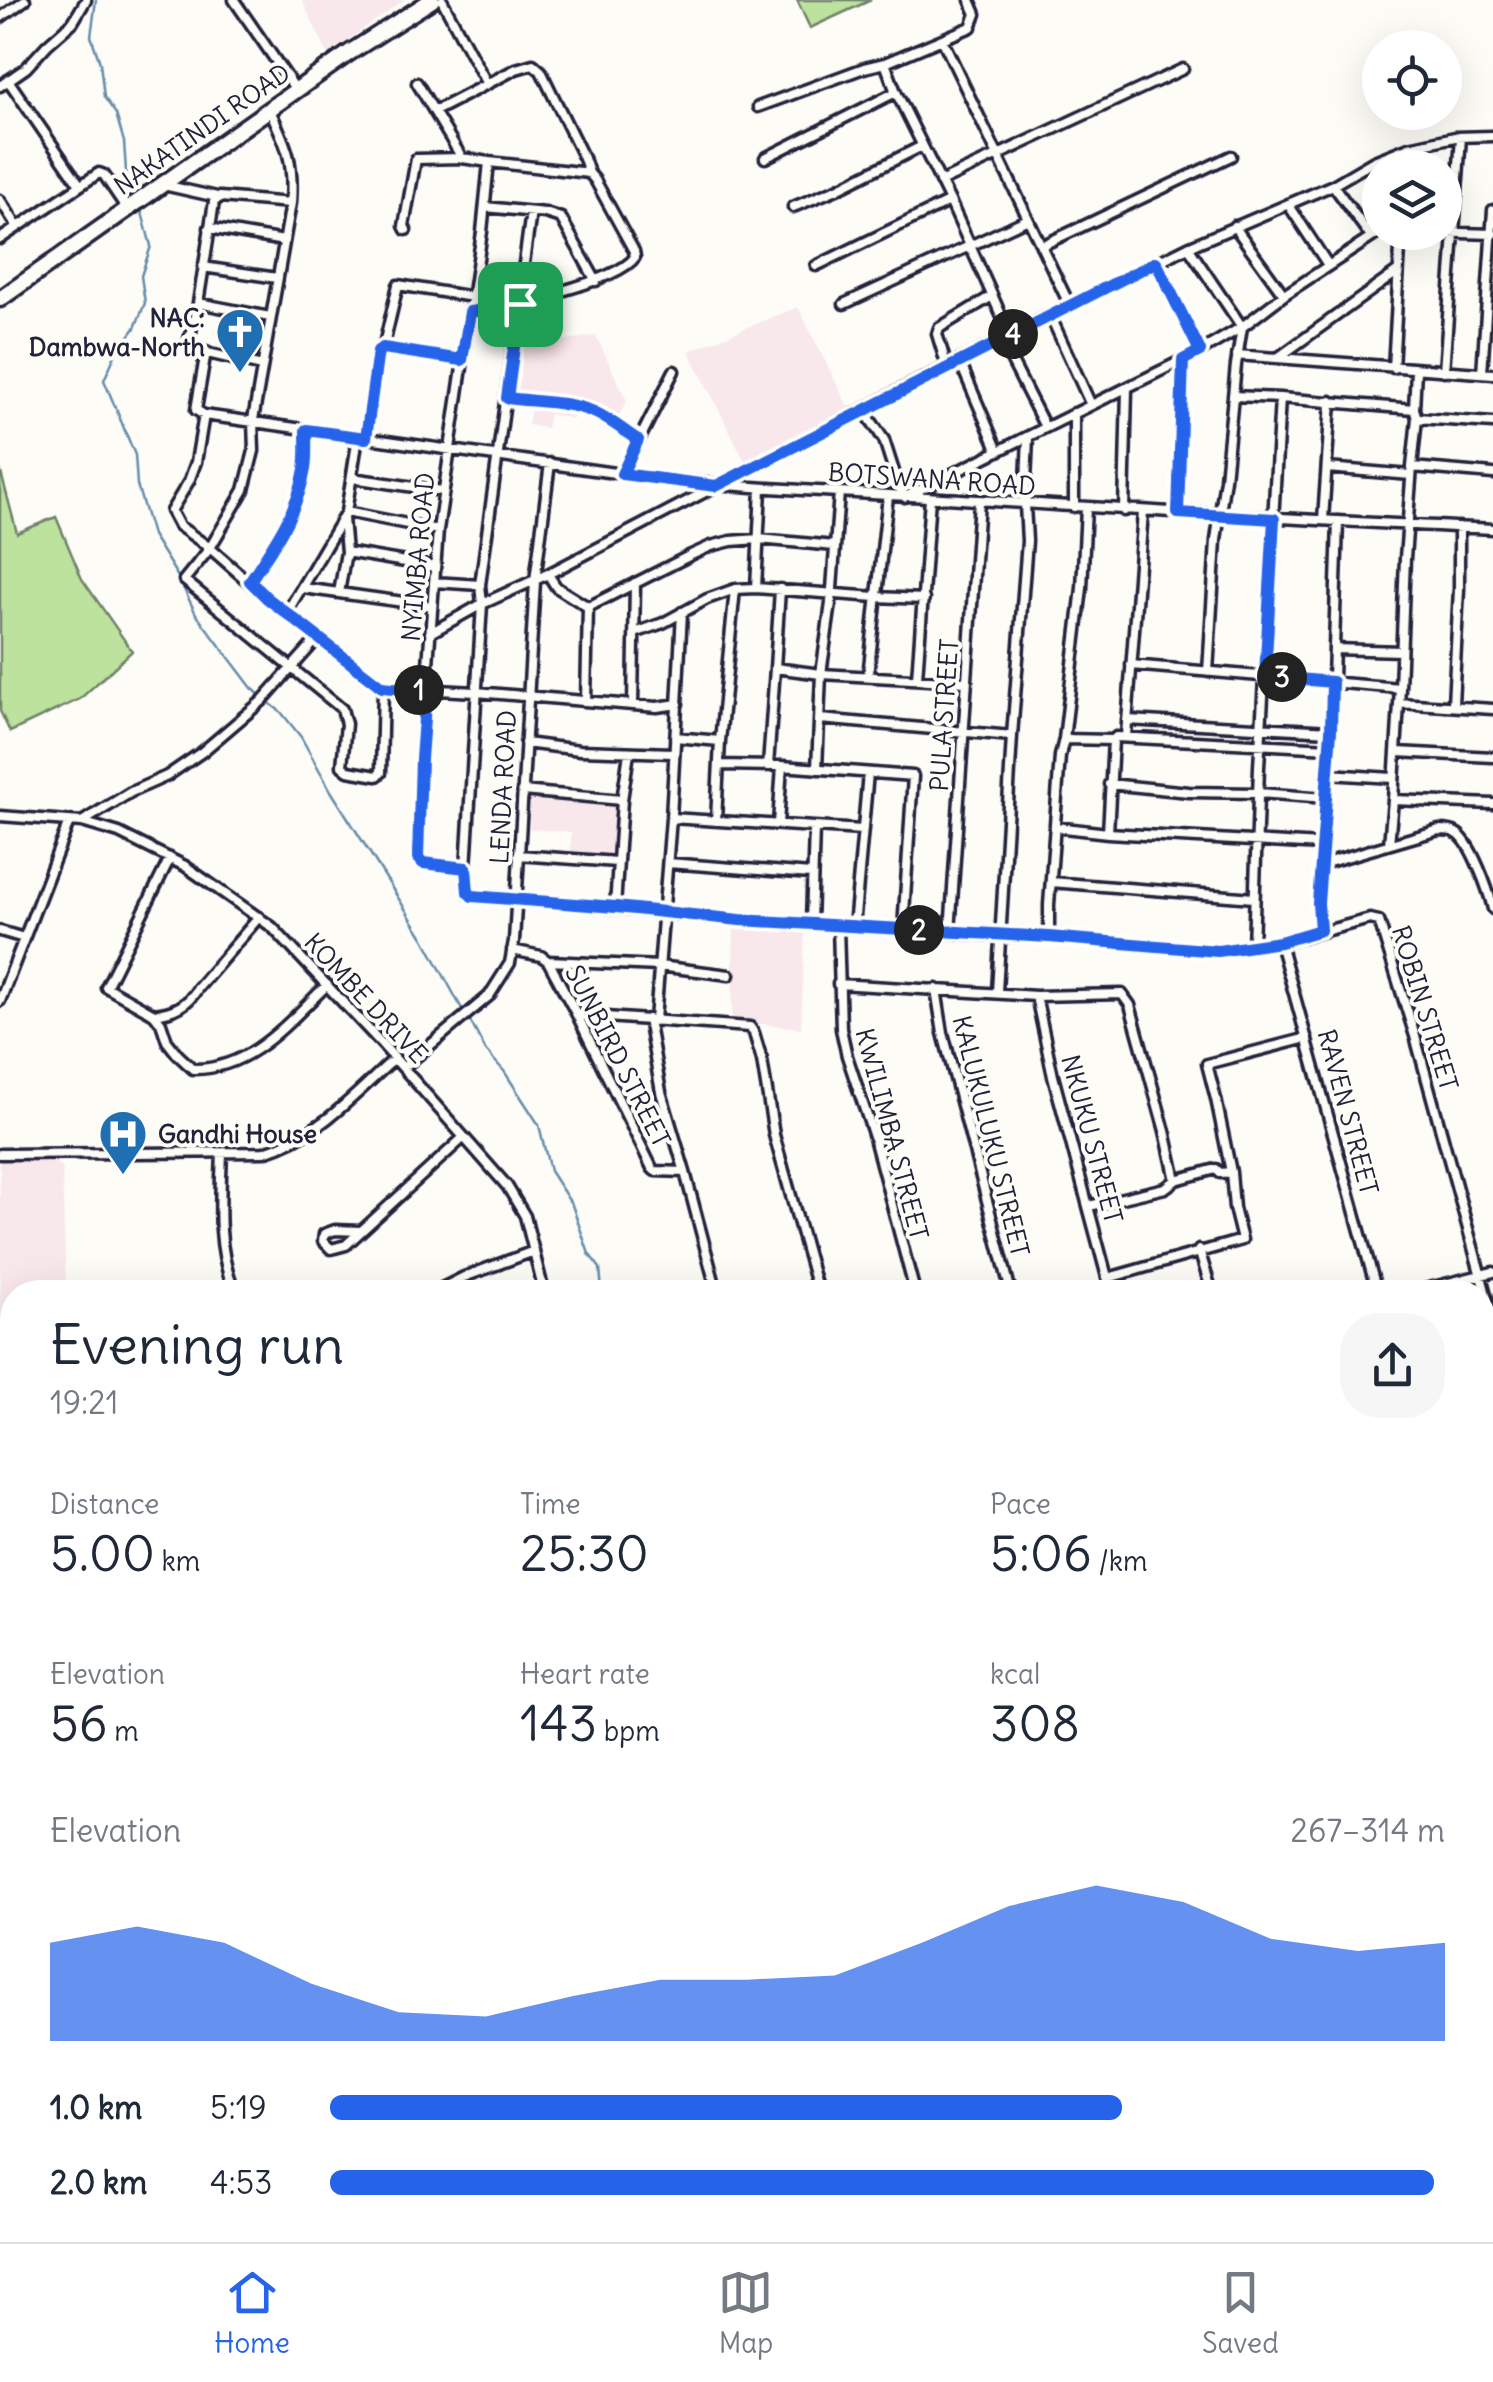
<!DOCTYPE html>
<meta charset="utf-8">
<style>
:root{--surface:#fff;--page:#f6f6f7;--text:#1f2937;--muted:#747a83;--line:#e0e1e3;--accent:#2563eb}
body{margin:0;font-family:Delius,sans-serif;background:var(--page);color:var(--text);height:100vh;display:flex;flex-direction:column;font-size:38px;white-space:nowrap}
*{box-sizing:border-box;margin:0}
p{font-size:32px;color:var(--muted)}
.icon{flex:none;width:55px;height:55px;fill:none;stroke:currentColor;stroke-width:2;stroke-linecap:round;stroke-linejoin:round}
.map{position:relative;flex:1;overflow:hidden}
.side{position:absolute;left:0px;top:1280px;width:1495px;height:962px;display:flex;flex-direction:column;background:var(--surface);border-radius:40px 40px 0 0;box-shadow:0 10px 40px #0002}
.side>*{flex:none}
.fabs{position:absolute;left:1362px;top:30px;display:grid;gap:20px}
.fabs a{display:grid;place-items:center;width:100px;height:100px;border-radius:50%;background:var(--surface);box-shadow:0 10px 40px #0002;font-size:50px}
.pin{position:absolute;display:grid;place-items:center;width:85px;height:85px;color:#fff;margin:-42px;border-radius:20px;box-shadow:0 5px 15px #0006}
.km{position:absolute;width:50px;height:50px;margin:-25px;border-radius:50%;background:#222;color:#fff;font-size:28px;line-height:50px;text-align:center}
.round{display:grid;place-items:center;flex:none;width:105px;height:105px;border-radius:40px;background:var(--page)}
.summary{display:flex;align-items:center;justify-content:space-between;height:170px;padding:0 50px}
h1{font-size:55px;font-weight:600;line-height:75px}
.metrics{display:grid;grid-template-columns:repeat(3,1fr);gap:15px;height:170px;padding:10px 50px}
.metrics div{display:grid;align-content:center}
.metrics b{font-size:50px;font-weight:600}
.metrics small{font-size:28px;font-weight:400}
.metrics p{font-size:28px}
.chart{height:280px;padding:20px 50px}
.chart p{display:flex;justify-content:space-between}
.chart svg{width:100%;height:180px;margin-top:10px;fill:var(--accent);opacity:.7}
ul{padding:0 50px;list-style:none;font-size:32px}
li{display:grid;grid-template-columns:160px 120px 1fr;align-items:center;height:75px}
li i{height:25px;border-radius:12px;background:var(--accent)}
.menu{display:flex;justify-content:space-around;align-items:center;height:140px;border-top:2px solid var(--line);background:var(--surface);font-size:28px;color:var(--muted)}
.menu a{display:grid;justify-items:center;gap:5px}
.menu .selected{color:var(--accent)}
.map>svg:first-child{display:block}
.built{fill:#f8e7eb}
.green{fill:#bde29d;stroke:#70826c;stroke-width:2.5}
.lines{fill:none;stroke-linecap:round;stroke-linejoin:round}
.stream{stroke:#668caa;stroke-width:2.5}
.minor-casing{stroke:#22223b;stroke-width:15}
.highway-casing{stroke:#22223b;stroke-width:21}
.minor{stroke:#fdfcf7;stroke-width:8}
.highway{stroke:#fdfcf7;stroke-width:14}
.route-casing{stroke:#fff;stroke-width:20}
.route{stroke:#2563eb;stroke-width:12}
.labels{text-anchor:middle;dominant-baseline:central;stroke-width:8;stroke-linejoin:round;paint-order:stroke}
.street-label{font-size:25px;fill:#22223b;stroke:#fdfcf7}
.poi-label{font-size:25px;font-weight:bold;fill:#22223b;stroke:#fdfcf7;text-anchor:end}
</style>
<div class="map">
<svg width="1493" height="2242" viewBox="0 0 1493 2242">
<rect width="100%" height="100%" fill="#fdfcf7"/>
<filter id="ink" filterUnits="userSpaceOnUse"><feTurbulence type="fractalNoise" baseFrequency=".01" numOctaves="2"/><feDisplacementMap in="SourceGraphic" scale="20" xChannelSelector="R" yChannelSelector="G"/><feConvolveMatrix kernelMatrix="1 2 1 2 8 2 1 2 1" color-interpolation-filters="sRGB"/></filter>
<g filter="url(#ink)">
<path class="built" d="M302,0h102l-76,54z
M798,307l52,104 -104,52 -57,-112z
M596,336l31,65 -11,19 -41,-15 -2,14 -24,-5 -3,14 -18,-3 3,-17 -23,-3 11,-64 24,2z
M529,794l86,7 4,6 -4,50 -44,-4v-21l-41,-3z
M734,924l71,3 -4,101 -69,-7z
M51,1159l11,9 4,124h-54v92l-12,4v-228z
M0,1832l12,2v200l-12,-2z
M12,2120v110h126l3,12h-141v-77z"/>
<path class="green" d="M797,0h74l-61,28z
M0,469l17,64 39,-16 26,62 50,72 -52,48 -70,33 -10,-21z"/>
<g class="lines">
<path class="stream" d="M96,0l-5,36 9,27 4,34 12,17 8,28 2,29 11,26
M141,209l10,37 -10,30 4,27 -10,25 -20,27 -11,25 31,75 2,30 15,50 26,42 18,37 56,74 9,8
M268,702l13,10 20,25 30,54 93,148 39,72
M469,1019l17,32 18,20 35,54 11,46 22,34 17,49 11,14 2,24
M878,2230l8,12"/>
<g class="minor-casing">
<path id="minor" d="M234,0l62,90
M442,0l45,84
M0,18l25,-18
M942,39l128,267
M885,63l11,29 54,109 60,134
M8,80l72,105
M417,83l45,75
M0,86l26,-18 21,-23 26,-23 13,-22
M758,107l106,-39 21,-5 86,-36 5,-13 -6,-14
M269,108c18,39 25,52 22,95l-38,217 1,31 -10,39 -34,58 -26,32 158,129 4,15 -4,42 6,5 29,5 4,-3 2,-86
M435,111l81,-42 17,-5 8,7 44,90 4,12
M765,158l131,-66
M1407,168l2,-21
M165,182l3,4 49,11
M940,182l243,-113
M1333,185l38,52
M0,200l17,26
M1288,204l40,61
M485,207l60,6 16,5 35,63
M793,207l44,-18 85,-43
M531,212l-51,373 2,19 -16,264 3,27 271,25 261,16 48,1 169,14 62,-8 90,-24 9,2 36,115 78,284
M1234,226l50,69
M209,228l75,13
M406,230l-2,-4 12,-67 46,-1 27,4 -7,70 -44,298 -17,229 -3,99 5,5 43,5
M1430,232l63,2
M0,239l99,-66 5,2 23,34
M1041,246l190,-90
M1188,247l54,80 -6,38 -11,114 -9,61 -8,132
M1156,262l45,89
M816,266l134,-65
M203,267l74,11
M198,303l72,14
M844,304l184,-85
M470,312c34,-6 147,-29 165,-55l-1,-6 -39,-71 -6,-7 -100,-11
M1050,315l41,90
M1001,340l44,87
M383,349l79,10
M206,351l-10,59 8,5 418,59c118,16 237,18 356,26 171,12 343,20 515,29
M1237,355l256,19
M1279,357l118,-85
M960,362l38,89
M262,366l-71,-17 -3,-5 10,-41 16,-101 6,-5 71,6
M947,367l-10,-33 2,-6 53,-32
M1393,368l8,-136
M1444,371l17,-234
M1482,373l11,-163
M1233,396l47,2 -21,369 -6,180
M507,398l65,7 23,8 43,27
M1280,398l134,11 3,9 -5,49
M1414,409l2,-39
M864,410l20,30 14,44 7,13 296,-146 41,-24 42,-32 96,-63
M204,415l-8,47 -7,19 -18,30 8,15 31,22 57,50 116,89 93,5 181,15 21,-3
M1417,418l76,5
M366,438l11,-85 6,-4 15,-64 75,12
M1327,468l84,7
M622,474l52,-103
M352,478l90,13
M1074,507v-94
M1124,511l3,-122
M346,512l92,18
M1177,513l6,-153
M1323,520l8,-119
M346,552l89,15
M548,574l8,13 32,20
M250,581c23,-35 48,-70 55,-112 2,-12 1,-26 2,-39
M434,582l46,3
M303,588l129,18
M756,588l5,-99
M339,593l7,-41 -3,-34
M287,612l59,-100 12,-75
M430,633l52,-29 66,-30 360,-188 280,-139 145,-62 41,-24 35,-14 46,-10 38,-1
M635,633l28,-10 44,-24 28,-10 21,-1 120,9 48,2
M1334,649l67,2
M1131,665l269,23 -7,112 100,4
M775,668l5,-79
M868,676l20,-180
M917,678l13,-180
M1400,688l5,-130 7,-91 81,7
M586,701l2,-94 103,-52 20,-9 20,-5 28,-2 76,7
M1399,703l94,6
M1453,704l6,-115v-62
M633,705l2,-122
M820,719l192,17
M1127,720l204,11
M1126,736l17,-224
M675,737l45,4
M1064,739l49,1
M525,743l55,7 93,3
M1397,752l96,5
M719,765l63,1 131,10 -10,153
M768,766l7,-98 46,6 144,8
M817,769l4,-95 10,-71 8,-111
M1328,774l65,4
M1109,784l80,8 69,1 68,5
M522,791l100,9
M0,816l82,6 37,11 66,33 87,61 110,117 125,142 18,30 19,76
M671,818l191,12
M716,821l4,-80 15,-152
M82,822l49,-30 36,-16 35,-24 60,-51 57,-64
M778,824l4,-58
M1055,827l53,6 214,12
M1108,833l5,-93 3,-3 214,11
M1389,844l4,-44
M518,855l99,7
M170,858l-64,129 48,27 7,9 6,18 11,14 15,14c58,1 95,-47 134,-84
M668,863l143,11
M1322,864l117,-34c5,0 13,0 17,3 15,7 33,59 37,76
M1051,882l203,16
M615,907l7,-107 7,-47
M811,923l3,-95
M838,926l3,103 6,27 26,78 42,158
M854,927l14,-154
M0,931l24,7
M1320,931l-2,-28 14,-193 6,-189
M950,933l29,-432
M1049,937v-32l11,-149 4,-17 18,-151 4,-80
M1280,943l97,349
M512,950l29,6 7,5 29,54 75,153 3,3 30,1 32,120
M548,961l111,5 70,9
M838,984l198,12 86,-2 8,11 35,126 11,49 -11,8 -76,18
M936,989l7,44 68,259
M997,992l15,-256 15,-195 -2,-36 3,-68
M1036,996l17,80 58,216
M0,1001l69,-179
M154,1014c20,-2 34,-9 44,-26l61,-71
M577,1015l173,12 4,6 8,27 12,75 44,157
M648,1019l13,73 24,80
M655,1020l16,-202 11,-206
M403,1068l86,-72 21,-33 4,-22 21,-360 15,-118
M0,1154l264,-2c55,-16 89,-56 130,-93
M222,1154c-2,46 -6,96 13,138
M1176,1180l40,-11 4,4 11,-1
M361,1231l-26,-1 -11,4 -1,7 8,8 15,-4 118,-108
M1199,1250l13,42
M1108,1278l134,-38 -8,-32 -3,-36 -15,-73 -9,-35 100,-26
M434,1292l30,-15 70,-26
M1413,1292l80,-20
M1482,1381l11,-3
M0,1480l12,-17
M0,1577l12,1
M0,1690l12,2
M0,2132l12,-71
M183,2230l8,12
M316,2242l1,-12
M378,2242l2,-12
M428,2242l2,-12
M454,2242l2,-12"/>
</g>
<g class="highway-casing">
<path id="highway" d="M0,299l349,-246 83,-53"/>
</g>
<use href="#minor" class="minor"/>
<use href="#highway" class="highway"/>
</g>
</g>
<g class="lines" filter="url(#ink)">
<g class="route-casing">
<path id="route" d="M1156,262l44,89 -17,9 -5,153 96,6 -9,157 67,6 -1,49 -13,172 2,27 -40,12 -62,9 -169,-14 -309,-17 -124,-13 -144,-11 -4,-4 -2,-24 -43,-5 -5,-5 3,-99 5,-68 -44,-4 -115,-89 -17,-17c23,-35 48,-70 55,-112 2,-12 1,-26 1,-39l60,8 12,-87 5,-3 79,12 8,-48 50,-8 -13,94c29,4 62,3 89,15 15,7 28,18 42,27l-16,34 94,12z"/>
</g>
<use href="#route" class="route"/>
</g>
<defs>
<g id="church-pin" transform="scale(2.5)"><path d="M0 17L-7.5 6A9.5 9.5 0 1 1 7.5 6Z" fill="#1f6fb2" stroke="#fdfcf7"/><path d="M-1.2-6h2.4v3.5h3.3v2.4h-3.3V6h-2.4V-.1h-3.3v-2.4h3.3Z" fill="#fff"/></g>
<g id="hospital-pin" transform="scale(2.5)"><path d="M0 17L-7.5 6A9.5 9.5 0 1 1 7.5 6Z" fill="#1f6fb2" stroke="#fdfcf7"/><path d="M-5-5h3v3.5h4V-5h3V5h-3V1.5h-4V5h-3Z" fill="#fff"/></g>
</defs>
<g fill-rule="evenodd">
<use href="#church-pin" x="240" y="332"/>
<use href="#hospital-pin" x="123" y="1134"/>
</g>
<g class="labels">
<g class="street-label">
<text transform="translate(202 129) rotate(-35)">NAKATINDI ROAD</text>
<text transform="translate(932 479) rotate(4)">BOTSWANA ROAD</text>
<text transform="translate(418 557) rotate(-85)">NYIMBA ROAD</text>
<text transform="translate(944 715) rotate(-86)">PULA STREET</text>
<text transform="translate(503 787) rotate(-87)">LENDA ROAD</text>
<text transform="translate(366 998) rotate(47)">KOMBE DRIVE</text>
<text transform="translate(1425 1008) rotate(73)">ROBIN STREET</text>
<text transform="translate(618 1056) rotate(63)">SUNBIRD STREET</text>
<text transform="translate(1348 1112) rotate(75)">RAVEN STREET</text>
<text transform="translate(892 1134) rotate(75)">KWILIMBA STREET</text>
<text transform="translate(991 1136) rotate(76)">KALUKULUKU STREET</text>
<text transform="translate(1092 1139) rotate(75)">NKUKU STREET</text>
</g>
<g class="poi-label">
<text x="205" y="318">NAC:<tspan x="205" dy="29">Dambwa-North</tspan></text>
<text x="158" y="1134" text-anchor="start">Gandhi House</text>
</g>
</g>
</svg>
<div class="fabs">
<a><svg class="icon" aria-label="locate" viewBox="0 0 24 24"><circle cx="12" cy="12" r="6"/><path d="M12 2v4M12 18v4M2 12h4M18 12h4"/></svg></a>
<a><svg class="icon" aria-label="layers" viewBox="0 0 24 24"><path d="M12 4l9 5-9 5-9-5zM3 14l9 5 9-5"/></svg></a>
</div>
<div class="pin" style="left:520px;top:304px;background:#1e9e55"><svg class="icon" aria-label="arrive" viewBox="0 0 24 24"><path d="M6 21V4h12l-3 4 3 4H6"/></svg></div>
<b class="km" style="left:419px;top:690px">1</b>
<b class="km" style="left:919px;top:930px">2</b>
<b class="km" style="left:1282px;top:677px">3</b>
<b class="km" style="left:1013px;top:334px">4</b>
<section class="side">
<div class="summary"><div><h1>Evening run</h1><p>19:21</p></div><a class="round"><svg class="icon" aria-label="share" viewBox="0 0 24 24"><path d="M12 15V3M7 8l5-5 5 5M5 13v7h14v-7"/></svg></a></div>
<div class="metrics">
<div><p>Distance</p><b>5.00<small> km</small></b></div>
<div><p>Time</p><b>25:30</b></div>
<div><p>Pace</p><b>5:06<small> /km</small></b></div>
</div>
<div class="metrics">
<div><p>Elevation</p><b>56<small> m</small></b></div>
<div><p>Heart rate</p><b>143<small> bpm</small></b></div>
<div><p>kcal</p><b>308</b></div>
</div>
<div class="chart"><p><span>Elevation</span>267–314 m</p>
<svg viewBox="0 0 160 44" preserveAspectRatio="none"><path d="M0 44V20L10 16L20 20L30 30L40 37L50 38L60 33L70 29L80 29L90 28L100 20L110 11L120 6L130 10L140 19L150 22L160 20V44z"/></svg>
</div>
<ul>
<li><b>1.0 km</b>5:19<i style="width:71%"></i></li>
<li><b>2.0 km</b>4:53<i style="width:99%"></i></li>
</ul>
</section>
</div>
<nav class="menu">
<a class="selected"><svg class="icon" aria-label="home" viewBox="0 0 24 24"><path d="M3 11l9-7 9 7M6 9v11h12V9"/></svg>Home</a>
<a><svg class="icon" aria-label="map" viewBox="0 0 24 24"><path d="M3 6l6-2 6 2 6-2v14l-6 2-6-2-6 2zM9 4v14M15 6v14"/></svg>Map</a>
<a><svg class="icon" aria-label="saved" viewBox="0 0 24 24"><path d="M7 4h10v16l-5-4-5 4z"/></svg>Saved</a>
</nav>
